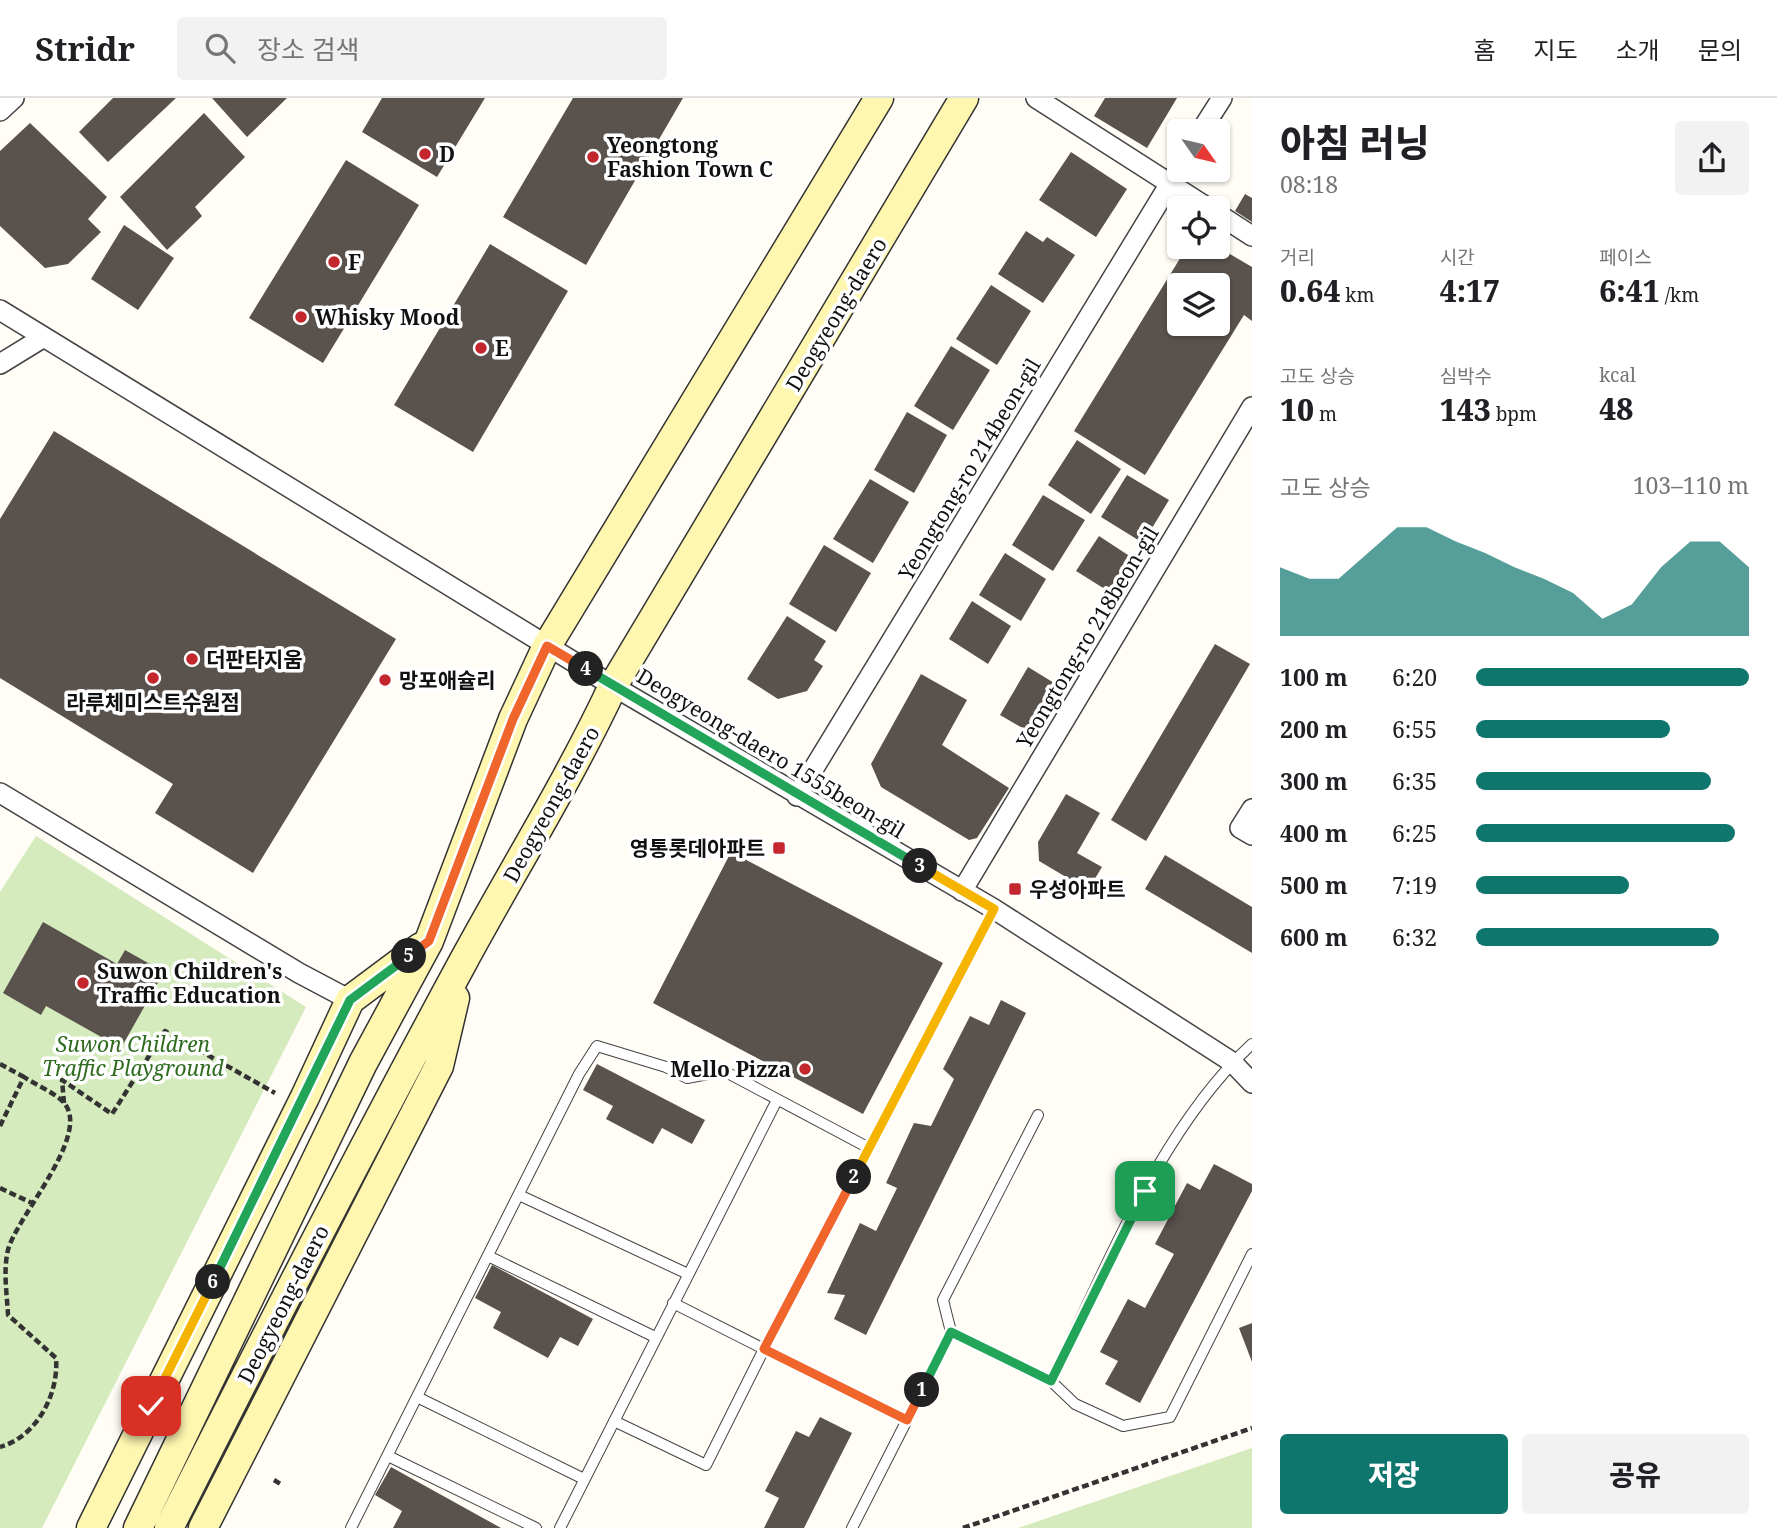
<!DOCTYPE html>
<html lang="ko">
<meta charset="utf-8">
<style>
:root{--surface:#fff;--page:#f2f2f2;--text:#202124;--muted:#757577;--line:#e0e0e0;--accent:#0f766e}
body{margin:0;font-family:"Noto Serif","Noto Sans KR",serif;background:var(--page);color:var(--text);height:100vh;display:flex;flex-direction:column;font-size:26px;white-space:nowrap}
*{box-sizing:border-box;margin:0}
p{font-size:23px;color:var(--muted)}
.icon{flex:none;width:38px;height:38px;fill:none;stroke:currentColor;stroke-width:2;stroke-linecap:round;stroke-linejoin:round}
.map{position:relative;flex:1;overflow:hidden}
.panel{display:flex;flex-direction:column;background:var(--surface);width:525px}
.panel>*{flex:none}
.needle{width:46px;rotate:124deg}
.fabs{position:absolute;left:1167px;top:21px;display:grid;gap:14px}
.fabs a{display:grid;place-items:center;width:63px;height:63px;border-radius:7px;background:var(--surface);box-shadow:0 2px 5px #0004;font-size:35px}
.pin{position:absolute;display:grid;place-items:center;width:60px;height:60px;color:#fff;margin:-30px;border-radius:14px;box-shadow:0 4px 10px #0006}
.km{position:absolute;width:35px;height:35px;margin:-18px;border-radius:50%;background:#222;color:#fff;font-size:19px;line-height:35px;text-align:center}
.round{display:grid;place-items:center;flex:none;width:74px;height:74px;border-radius:7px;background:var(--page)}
.headline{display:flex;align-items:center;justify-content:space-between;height:119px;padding:0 28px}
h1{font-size:38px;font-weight:800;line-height:52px}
.metrics{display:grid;grid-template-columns:repeat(3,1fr);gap:10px;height:119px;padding:7px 28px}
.metrics div{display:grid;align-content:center}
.metrics b{font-size:30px;font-weight:800}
.metrics small{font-size:19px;font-weight:400}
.metrics p{font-size:19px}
.chart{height:196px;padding:14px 28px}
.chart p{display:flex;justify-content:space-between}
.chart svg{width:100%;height:126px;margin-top:7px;fill:var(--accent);opacity:.7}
.cta{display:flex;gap:14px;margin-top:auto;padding:14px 28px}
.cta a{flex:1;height:80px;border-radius:7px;background:var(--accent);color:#fff;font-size:28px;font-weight:800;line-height:80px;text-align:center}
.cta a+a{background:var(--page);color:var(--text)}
ul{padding:0 28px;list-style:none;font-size:23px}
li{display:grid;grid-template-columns:112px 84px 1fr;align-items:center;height:52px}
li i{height:18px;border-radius:9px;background:var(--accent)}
header{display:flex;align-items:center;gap:42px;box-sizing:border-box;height:98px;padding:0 35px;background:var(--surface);border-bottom:2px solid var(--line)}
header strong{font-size:33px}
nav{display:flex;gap:38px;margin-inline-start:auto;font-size:24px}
.search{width:490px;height:63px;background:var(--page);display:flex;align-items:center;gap:18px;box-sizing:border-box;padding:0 24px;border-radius:7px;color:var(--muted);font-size:26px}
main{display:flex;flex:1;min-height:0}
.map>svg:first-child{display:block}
.green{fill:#d5ebbd}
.building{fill:#5a524d;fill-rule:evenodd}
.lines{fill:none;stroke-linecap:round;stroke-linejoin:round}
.lane-casing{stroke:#444;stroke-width:12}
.street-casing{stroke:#444;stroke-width:22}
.secondary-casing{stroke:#333;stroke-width:31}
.path{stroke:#333;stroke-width:4.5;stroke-dasharray:7 3.5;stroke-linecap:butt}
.lane{stroke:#fff;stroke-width:10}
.street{stroke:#fff;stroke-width:19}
.secondary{stroke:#fff6b0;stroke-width:28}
.split-1-casing{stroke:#fff;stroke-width:14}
.split-2-casing{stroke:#fff;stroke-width:14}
.split-3-casing{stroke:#fff;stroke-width:14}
.split-4-casing{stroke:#fff;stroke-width:14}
.split-5-casing{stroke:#fff;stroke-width:14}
.split-6-casing{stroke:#fff;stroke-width:14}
.split-7-casing{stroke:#fff;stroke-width:14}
.split-1{stroke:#22a559;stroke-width:9}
.split-2{stroke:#f0652b;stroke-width:9}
.split-3{stroke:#f5b400;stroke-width:9}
.split-4{stroke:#22a559;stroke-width:9}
.split-5{stroke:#f0652b;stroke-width:9}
.split-6{stroke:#22a559;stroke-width:9}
.split-7{stroke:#f5b400;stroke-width:9}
.poi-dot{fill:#c4262e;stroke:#fff;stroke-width:2.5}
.labels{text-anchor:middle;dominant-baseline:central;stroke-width:7;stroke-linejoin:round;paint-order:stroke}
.poi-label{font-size:21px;font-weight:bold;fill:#111;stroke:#fff;text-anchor:start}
.street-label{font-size:21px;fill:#111;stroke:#fff}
.park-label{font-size:21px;font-style:italic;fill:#2f6b1f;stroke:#fff}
</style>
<header>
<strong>Stridr</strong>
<div class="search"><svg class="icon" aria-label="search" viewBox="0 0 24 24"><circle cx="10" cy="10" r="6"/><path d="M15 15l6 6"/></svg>장소 검색</div>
<nav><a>홈</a><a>지도</a><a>소개</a><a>문의</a></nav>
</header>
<main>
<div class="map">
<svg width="1252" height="1430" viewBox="0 0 1252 1430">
<rect width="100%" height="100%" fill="#fffdf5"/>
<path class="green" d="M36,738l270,171 -264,521h-42v-636z
M1252,1350v80h-234z"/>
<path class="building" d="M113,0h63l-68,64 -29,-30z
M212,0h75l-40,39z
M382,0h103l-48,79 -75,-45z
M573,0h110l-97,167 -83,-48z
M1105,0h72l-30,50 -53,-32z
M204,15l41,44 -50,50 7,9 -35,34 -47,-53z
M30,25l77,74 -19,22 13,13 -33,32 -23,4 -45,-42v-75z
M1071,54l56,37 -31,48 -57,-37z
M346,62l73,45 -96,158 -74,-45z
M1245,96l7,4v24l-17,-11z
M124,127l50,33 -36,52 -47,-31z
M1026,133l17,11 4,-5 28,18 -32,48 -45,-29z
M490,146l78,47 -95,161 -79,-47z
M1187,149h31l34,20v54l-8,-6 -99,160 -71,-44zM1180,187h38v39h-38z
M991,187l40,26 -34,54 -41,-26z
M951,248l39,24 -37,60 -39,-24z
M907,314l40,23 -33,58 -40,-23z
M54,333l342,208 -143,234 -98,-60 18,-29 -173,-106v-159z
M1077,342l44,29 -30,45 -43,-29z
M1127,377l42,25 -26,43 -42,-26z
M870,381l39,23 -36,61 -40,-24z
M1043,397l42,25 -32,51 -41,-26z
M1099,438l32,21 -23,34 -32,-20z
M824,447l47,28 -35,59 -47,-28z
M1005,455l41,26 -25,42 -42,-26z
M972,503l39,25 -23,38 -39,-25z
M787,518l39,25 -12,19 9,6 -16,25 -29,8 -31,-20z
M1215,546l35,20 -104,177 -35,-21z
M1028,569l36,22 -28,47 -36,-21z
M921,576l46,26 -25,45 67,43 -32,50 -8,2 -88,-53 -10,-23z
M1066,696l34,19 -23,40 25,14 -14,23 -49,-29 -1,-19z
M731,754l212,111 -80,151 -210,-111z
M1165,757l87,52v46l-107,-64z
M43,824l74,42 8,-14 39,22 -43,76 -75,-42 -5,9 -38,-22z
M1001,902l25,13 -160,322 -32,-16 11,-24 -18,-2 33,-70 16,8 21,-43 -11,-5 28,-60 17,3 23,-47 -11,-10 27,-53 19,9z
M597,966l108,56 -13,24 -30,-16 -9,16 -47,-25 7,-13 -30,-16z
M1214,1066l38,20v7l-112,212 -35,-19 13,-23 -18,-9 28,-53 17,9 29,-54 -19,-10 32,-61 13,7z
M492,1167l101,54 -15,27 -18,-9 -12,21 -55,-30 8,-16 -26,-14z
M1252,1225v39l-13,-34z
M820,1319l32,16 -48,95h-40l15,-30 -14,-7 31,-60 13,6z
M391,1369l110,61h-108l9,-17 -27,-16z"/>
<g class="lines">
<g class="lane-casing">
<path id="lane" d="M994,811l-230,440 143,71 44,-88 100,49c55,-111 109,-252 201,-337
M519,1097l169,79
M488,1158l167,81
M951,1234l-8,-32 95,-185
M1051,1283l24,23 48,22 47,-9 82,-163
M417,1299l167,82
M614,1323l92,44 58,-116 -91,-46
M388,1358l148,72
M351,1430l228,-454 18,-28 69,21 21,11 37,-7 145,77
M560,1430l217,-428
M852,1430l55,-108"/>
</g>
<g class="street-casing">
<path id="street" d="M1036,0l172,110
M0,13l14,-13
M1201,33l21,-33
M1218,116l34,22
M0,212l613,376 381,223 238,153 20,21
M0,266l44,-27
M0,695l299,180 51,27
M797,698l383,-629
M1252,711l-12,19 12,7
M962,793l290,-484"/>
</g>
<g class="secondary-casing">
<path id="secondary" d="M91,1430l214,-431 45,-97 71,-53
M138,1430l225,-465 66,-122 84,-222 34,-73 332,-548
M169,1430c96,-191 193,-380 295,-568 50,-92 105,-180 149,-274l351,-588
M203,1430l236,-462 16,-68"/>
</g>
<path class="path" d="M0,966l24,13
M64,1005l-2,-23 50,34 53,-83 110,62
M0,1028l24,-49c12,8 32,16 41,27 25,33 -48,112 -57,146 -5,21 -1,44 0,65l48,43c3,37 -20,79 -56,89
M0,1090l32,15
M274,1382l8,5
M963,1430l289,-100"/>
<use href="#lane" class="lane"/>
<use href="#street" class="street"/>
<use href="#secondary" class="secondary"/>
</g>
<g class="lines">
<g class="split-1-casing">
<path id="split-1" d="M922,1292l29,-58 100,49 94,-190"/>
</g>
<g class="split-2-casing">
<path id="split-2" d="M854,1079l-90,172 143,71 15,-30"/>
</g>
<g class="split-3-casing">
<path id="split-3" d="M854,1079l140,-268 -74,-43"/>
</g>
<g class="split-4-casing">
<path id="split-4" d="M586,571l334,197"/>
</g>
<g class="split-5-casing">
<path id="split-5" d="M409,858l20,-15 84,-222 34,-73 39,23"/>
</g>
<g class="split-6-casing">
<path id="split-6" d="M213,1184l137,-282 59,-44"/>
</g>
<g class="split-7-casing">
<path id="split-7" d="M151,1308l62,-124"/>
</g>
<use href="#split-1" class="split-1"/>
<use href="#split-2" class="split-2"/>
<use href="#split-3" class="split-3"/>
<use href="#split-4" class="split-4"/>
<use href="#split-5" class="split-5"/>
<use href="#split-6" class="split-6"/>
<use href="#split-7" class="split-7"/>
</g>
<g class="poi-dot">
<circle cx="425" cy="56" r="7"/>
<circle cx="593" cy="59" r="7"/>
<circle cx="334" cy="164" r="7"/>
<circle cx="301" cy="219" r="7"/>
<circle cx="481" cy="250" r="7"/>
<circle cx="192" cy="561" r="7"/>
<circle cx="153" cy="580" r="7"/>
<circle cx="385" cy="582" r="7"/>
<rect x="772" y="743" width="14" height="14" rx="3.5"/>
<rect x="1008" y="784" width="14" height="14" rx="3.5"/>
<circle cx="83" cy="885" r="7"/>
<circle cx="805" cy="971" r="7"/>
</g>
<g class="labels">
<g class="poi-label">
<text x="607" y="47">Yeongtong<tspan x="607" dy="24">Fashion Town C</tspan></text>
<text x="439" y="56">D</text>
<text x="348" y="164">F</text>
<text x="315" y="219">Whisky Mood</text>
<text x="495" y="250">E</text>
<text x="206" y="561">더판타지움</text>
<text x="399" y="582">망포애슐리</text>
<text x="153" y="604" text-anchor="middle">라루체미스트수원점</text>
<text x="765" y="750" text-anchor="end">영통롯데아파트</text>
<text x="1029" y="791">우성아파트</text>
<text x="97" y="873">Suwon Children's<tspan x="97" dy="24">Traffic Education</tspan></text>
<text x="791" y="971" text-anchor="end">Mello Pizza</text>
</g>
<g class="street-label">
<text transform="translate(836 216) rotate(-59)">Deogyeong-daero</text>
<text transform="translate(969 371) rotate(-59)">Yeongtong-ro 214beon-gil</text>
<text transform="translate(1087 539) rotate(-59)">Yeongtong-ro 218beon-gil</text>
<text transform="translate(771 655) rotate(31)">Deogyeong-daero 1555beon-gil</text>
<text transform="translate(551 706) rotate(-61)">Deogyeong-daero</text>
<text transform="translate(283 1206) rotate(-63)">Deogyeong-daero</text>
</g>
<g class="park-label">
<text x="133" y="946">Suwon Children<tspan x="133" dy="24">Traffic Playground</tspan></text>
</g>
</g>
</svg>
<div class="fabs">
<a><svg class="needle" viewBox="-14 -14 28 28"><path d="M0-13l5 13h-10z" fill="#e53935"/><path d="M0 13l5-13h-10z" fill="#757577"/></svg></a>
<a><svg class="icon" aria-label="locate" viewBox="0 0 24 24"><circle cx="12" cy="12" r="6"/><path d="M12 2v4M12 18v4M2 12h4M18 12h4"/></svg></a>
<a><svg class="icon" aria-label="layers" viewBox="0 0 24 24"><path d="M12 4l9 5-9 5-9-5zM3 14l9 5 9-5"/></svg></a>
</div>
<div class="pin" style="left:1145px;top:1093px;background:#1e9e55"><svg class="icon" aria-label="arrive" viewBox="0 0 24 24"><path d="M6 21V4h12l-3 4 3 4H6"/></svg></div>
<div class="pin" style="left:151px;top:1308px;background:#d93025"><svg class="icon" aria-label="check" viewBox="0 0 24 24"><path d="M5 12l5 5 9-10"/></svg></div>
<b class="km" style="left:922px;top:1292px">1</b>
<b class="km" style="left:854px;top:1079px">2</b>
<b class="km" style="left:920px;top:768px">3</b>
<b class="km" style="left:586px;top:571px">4</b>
<b class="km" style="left:409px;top:858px">5</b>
<b class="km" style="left:213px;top:1184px">6</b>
</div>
<section class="panel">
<div class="headline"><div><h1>아침 러닝</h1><p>08:18</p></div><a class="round"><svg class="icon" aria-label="share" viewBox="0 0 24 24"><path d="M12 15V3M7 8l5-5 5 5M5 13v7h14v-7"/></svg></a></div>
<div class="metrics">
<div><p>거리</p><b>0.64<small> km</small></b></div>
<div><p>시간</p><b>4:17</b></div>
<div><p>페이스</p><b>6:41<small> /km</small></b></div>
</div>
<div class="metrics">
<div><p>고도 상승</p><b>10<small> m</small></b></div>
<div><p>심박수</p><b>143<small> bpm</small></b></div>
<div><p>kcal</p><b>48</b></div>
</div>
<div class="chart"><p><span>고도 상승</span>103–110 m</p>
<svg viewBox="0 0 160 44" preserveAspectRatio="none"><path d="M0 44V20L10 24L20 24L30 15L40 6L50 6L60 11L70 15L80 20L90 24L100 29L110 38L120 33L130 20L140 11L150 11L160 20V44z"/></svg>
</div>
<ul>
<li><b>100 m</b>6:20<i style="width:100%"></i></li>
<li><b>200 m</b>6:55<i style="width:71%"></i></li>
<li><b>300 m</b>6:35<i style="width:86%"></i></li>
<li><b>400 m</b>6:25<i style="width:95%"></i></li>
<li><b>500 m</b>7:19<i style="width:56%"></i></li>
<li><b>600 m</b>6:32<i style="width:89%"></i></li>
</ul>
<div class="cta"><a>저장</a><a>공유</a></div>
</section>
</main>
